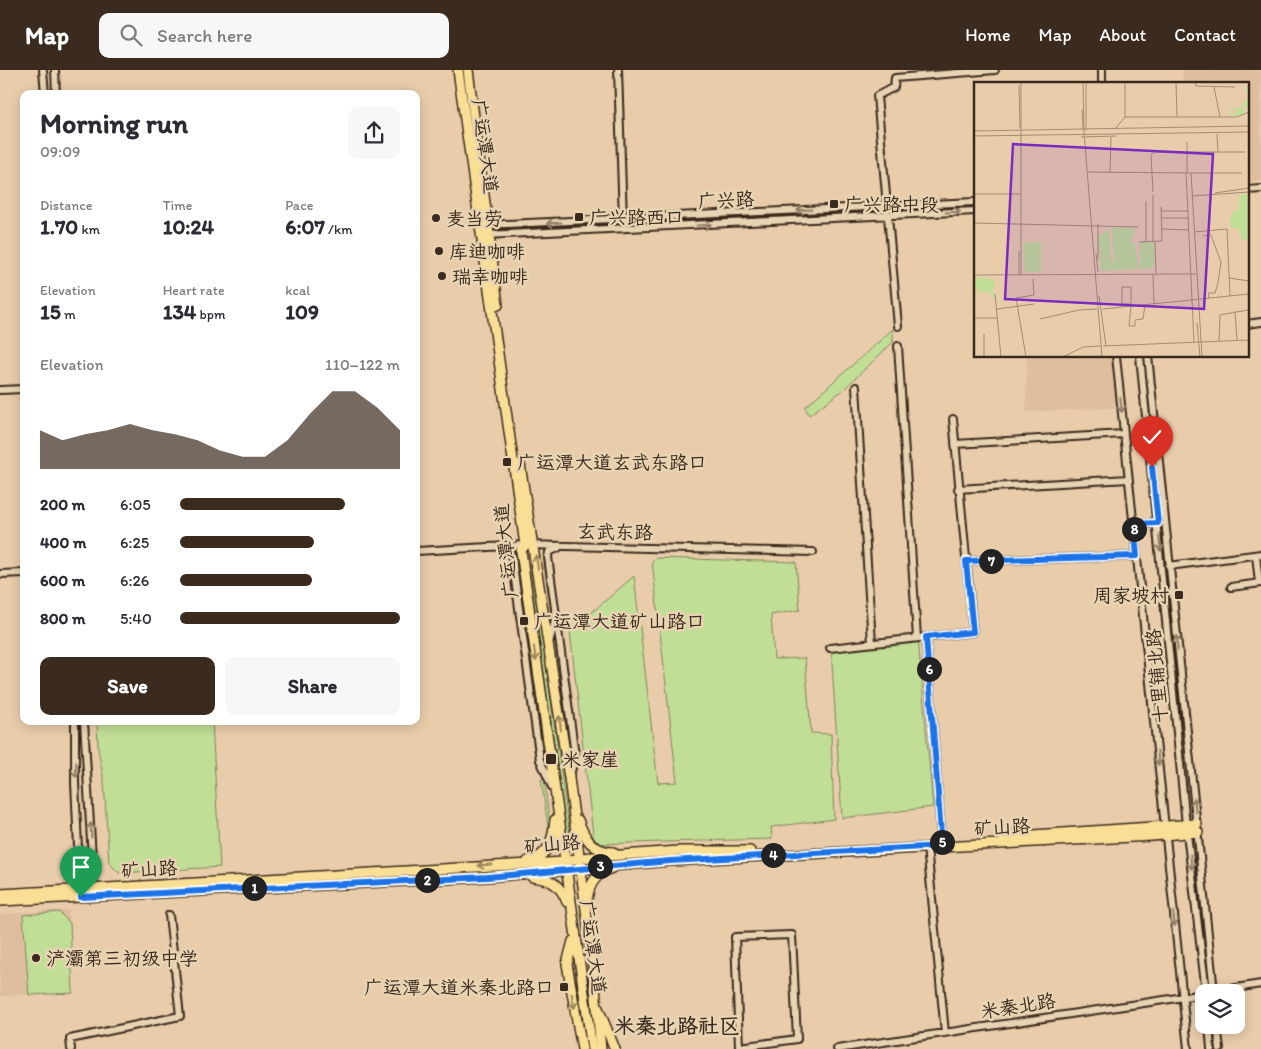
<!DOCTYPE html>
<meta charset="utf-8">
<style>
:root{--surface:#fff;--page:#f7f7f7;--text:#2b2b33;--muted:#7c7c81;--accent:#3b2a1e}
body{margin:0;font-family:Itim,"LXGW WenKai TC",sans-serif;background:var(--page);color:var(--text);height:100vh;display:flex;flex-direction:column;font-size:19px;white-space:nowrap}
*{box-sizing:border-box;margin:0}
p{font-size:16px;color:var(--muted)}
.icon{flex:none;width:28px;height:28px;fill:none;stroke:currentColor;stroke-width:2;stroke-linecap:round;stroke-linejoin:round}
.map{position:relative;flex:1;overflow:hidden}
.sheet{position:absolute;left:20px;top:20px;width:400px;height:635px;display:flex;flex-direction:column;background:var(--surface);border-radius:10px;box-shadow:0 2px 12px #0003}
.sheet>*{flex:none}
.controls{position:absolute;left:1195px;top:914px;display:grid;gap:10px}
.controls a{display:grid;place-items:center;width:50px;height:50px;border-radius:10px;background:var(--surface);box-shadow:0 2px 12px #0003;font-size:25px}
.pin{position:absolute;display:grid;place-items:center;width:42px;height:42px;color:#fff;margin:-51px -21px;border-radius:50% 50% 50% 0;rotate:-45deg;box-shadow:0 0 5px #0007}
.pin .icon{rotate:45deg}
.km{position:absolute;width:25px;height:25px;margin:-12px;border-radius:50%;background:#222;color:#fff;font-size:14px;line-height:25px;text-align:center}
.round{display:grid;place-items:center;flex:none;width:52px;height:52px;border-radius:10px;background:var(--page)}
.head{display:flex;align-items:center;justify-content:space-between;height:85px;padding:0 20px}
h1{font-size:28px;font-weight:800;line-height:38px}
.stats{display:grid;grid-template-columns:repeat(3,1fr);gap:8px;height:85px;padding:5px 20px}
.stats div{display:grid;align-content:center}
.stats b{font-size:21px;font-weight:800}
.stats small{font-size:14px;font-weight:400}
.stats p{font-size:14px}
.chart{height:140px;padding:10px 20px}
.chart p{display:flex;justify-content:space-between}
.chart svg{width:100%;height:90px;margin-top:5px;fill:var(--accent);opacity:.7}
.primary-button{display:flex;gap:10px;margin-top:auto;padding:10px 20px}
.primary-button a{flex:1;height:58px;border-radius:10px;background:var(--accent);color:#fff;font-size:20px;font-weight:800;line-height:58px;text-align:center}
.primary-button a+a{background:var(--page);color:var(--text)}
ul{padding:0 20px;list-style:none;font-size:16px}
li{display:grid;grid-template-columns:80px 60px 1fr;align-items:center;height:38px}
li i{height:12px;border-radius:6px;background:var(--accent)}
header{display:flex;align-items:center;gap:30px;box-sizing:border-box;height:70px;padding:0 25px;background:var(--accent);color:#fff}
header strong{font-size:24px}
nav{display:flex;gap:28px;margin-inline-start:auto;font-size:18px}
.search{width:350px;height:45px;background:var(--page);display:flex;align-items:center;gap:12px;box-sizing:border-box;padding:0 18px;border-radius:10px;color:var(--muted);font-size:19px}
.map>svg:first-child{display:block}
.built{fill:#debe9d}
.green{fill:#c1de96;stroke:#7e845a}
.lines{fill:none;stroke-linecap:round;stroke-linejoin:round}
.minor-casing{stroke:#3b2a1e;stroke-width:10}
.major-casing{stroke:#3b2a1e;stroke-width:12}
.minor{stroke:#e8d3b2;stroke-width:6}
.major{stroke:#f9df96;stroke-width:9}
.oneway{stroke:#927e68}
.oneway2{stroke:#9a845a}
.route-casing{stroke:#fff;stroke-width:10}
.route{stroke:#1a73e8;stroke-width:6}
.poi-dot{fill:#3b2a1e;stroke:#e8d3b2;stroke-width:2}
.labels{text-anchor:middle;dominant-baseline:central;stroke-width:5;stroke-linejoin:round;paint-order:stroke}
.street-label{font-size:19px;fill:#3b2a1e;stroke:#e8d3b2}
.poi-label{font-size:19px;fill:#3b2a1e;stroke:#e8d3b2;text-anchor:start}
.quarter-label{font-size:21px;font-weight:bold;fill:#3b2a1e;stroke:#e8d3b2}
.inset-road{fill:none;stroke:#a38c73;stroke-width:1}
.view{fill:#7b2cbf;fill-opacity:0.15;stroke:#7b2cbf;stroke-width:2.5}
.inset-edge{fill:none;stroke:#3b2a1e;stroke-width:2.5}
</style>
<header>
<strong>Map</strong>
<div class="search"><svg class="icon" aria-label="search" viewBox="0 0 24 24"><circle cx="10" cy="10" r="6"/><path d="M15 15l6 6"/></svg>Search here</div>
<nav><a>Home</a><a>Map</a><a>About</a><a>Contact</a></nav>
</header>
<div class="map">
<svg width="1261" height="979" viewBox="0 0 1261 979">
<rect width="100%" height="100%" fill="#e9cdab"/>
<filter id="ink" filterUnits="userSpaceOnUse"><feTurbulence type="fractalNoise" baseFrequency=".02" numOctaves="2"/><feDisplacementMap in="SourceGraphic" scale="10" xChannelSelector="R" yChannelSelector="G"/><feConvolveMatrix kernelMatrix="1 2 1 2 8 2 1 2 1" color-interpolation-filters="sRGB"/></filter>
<g filter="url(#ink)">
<path class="built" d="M1182,0h79v111l-14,1v-98h-64z
M1027,286h84l5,52 -90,4z
M69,840l4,83 -73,3v-82z"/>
<path class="green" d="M893,259v13l-50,48 -34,25 -4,-8z
M546,484l8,60 -3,1 -8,-60z
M655,488l141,4 4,48 -29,5 3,44 31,-1 6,75 20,1 3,85 -63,8 1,12 -178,5 -24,-213 64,-55 24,207 19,-1 -25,-221z
M529,495h3l39,279h-3z
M554,565h3l15,112h-2z
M918,568l15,169 -91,11 -11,-170z
M97,651h115l8,146 -101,6 -10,-10 -5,-81 -6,-34z
M541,709h3l7,54h-2z
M59,842l11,11 3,70 -44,2 -6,-80z"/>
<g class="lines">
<g class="minor-casing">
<path id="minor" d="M43,0l2,24
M55,0l1,24
M618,0l5,150
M1102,0v14
M1247,120l14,-1
M484,155l491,-23
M487,165l488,-24
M1247,254l14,-2
M898,256l-21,-230 17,-9 1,-9 100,-8
M898,276l19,292
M1116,286l72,693
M1140,286l46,469 20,167
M1148,286l66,636
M856,317l16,256
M0,320l24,-1
M955,374l169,-10
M958,419l170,-10
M1134,455l23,-2
M503,477l6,3 3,8 28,202 12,27
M558,478l-9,4 -1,5 27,198 -5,21
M416,481l109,-6 288,7
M1256,485l3,28
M966,491l171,-5
M1169,496l92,-12
M0,504l24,-1
M1231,517l30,-4
M926,567l16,209
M549,573l6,-22
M830,578l143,-16 -20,-213
M75,651v61l5,110
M84,651l10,172
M927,777l18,186
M1211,922l50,-8
M1209,955l2,24
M1217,955l3,24
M739,977l58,-8 -5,-104 -57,2 4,110v2
M71,979l-1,-10 110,-23 -11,-101
M837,979l367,-55"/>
</g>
<g class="major-casing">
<path id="major" d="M458,0l67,475 -4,6 71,498
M468,0l30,235
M520,394l49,314 23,178 9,93
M578,750c7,19 14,31 35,32
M1003,767l194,-13
M528,791c22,-5 25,-22 27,-41
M532,807c19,2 28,7 35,25
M0,824l564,-32 15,-4 100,-7h71
M587,830c2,-16 9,-27 25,-32
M0,831l487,-24 183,-16 482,-25 46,-4
M573,871l-6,23 15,85
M598,938l17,41"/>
</g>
<use href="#minor" class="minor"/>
<use href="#major" class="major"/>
</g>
<defs><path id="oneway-shaft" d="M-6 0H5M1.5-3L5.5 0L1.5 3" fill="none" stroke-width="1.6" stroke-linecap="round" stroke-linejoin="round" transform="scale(1.25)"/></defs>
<g class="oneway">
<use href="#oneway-shaft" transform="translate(804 140) rotate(177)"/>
<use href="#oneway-shaft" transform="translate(953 142) rotate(-3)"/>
<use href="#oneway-shaft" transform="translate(554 153) rotate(177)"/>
<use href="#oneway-shaft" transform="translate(704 155) rotate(-3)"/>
<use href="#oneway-shaft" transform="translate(1121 335) rotate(84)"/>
<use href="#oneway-shaft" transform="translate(1160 474) rotate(84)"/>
<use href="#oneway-shaft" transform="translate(1177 573) rotate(-96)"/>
<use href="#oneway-shaft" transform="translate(1158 688) rotate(85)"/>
<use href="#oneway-shaft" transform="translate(76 700) rotate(92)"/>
<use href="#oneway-shaft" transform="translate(1195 735) rotate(-96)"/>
<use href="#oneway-shaft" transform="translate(91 760) rotate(-93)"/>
<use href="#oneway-shaft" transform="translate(1191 792) rotate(84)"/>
<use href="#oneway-shaft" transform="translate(1174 849) rotate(84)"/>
</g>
<g class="oneway2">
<use href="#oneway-shaft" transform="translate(537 492) rotate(-98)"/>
<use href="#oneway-shaft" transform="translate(535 584) rotate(82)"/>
<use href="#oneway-shaft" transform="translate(560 653) rotate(-98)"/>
<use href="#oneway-shaft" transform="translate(485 795) rotate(177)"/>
<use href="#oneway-shaft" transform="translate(573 931) rotate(79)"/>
</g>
</g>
<g class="lines" filter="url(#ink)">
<g class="route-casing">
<path id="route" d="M81,827l406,-20 183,-16 272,-15 -16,-209 47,-5 -7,-71 171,-5 -3,-32 24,-1 -6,-56"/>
</g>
<use href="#route" class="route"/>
</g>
<g class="poi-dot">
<rect x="829" y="129" width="10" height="10" rx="2.5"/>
<rect x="574" y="142" width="10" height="10" rx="2.5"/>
<circle cx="436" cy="148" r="5"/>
<circle cx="439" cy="181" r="5"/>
<circle cx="442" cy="206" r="5"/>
<rect x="502" y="387" width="10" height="10" rx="2.5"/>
<rect x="1174" y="520" width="10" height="10" rx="2.5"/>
<rect x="519" y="546" width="10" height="10" rx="2.5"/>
<rect x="545" y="683" width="12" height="12" rx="2.5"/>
<circle cx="36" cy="888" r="5"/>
<rect x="559" y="912" width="10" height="10" rx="2.5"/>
</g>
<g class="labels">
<g class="street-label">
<text transform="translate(485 76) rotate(82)">广运潭大道</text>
<text transform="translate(726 130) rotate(-3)">广兴路</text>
<text transform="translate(615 462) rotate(1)">玄武东路</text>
<text transform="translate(506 481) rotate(-96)">广运潭大道</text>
<text transform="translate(1157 606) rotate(-95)">十里铺北路</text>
<text transform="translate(1002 757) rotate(-3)">矿山路</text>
<text transform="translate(552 774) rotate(-5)">矿山路</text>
<text transform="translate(149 799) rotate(-3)">矿山路</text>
<text transform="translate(593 877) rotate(82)">广运潭大道</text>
<text transform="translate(1018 936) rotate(-9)">米秦北路</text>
</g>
<g class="poi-label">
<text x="844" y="134">广兴路中段</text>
<text x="589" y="147">广兴路西口</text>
<text x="446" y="148">麦当劳</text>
<text x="449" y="181">库迪咖啡</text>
<text x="452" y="206">瑞幸咖啡</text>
<text x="517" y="392">广运潭大道玄武东路口</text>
<text x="1169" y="525" text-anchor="end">周家坡村</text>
<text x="534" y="551">广运潭大道矿山路口</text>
<text x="562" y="689">米家崖</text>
<text x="46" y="888">浐灞第三初级中学</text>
<text x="554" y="917" text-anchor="end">广运潭大道米秦北路口</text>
</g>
<g class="quarter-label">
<text x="677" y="955">米秦北路社区</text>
</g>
</g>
<g transform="translate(974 12)">
<rect width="275" height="275" fill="#e9cdab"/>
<path d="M271,3l4,6v15l-6,1 2,6 -7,3 -12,-2 10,-1v-3l-10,-1 14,-1 8,-10zM275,112v45l-6,2 -5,-13h-7l-1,-9 3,-8 6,-1v-15zM138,145l23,1 -4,15h4l4,26 -38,2 -3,-34 11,-8 2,33h3zM180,159v27l-14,1v-27zM67,160v30h-16l-2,-29zM5,195l15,3 1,9 -5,1 4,1 1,10 -5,-8 -6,-2 -6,4 2,-6h-5v-9z" fill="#c1de96"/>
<path class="inset-road" d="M47,0v193M109,0l1,50 18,225M112,0v48M221,0l1,4 39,1M202,1l1,34M45,3l1,43M240,5l6,30M108,28l1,19M151,35v-35M141,47l10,-12h112l12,-5M0,49l275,-5M243,52l1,18M0,54l275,-4M107,55l35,-1M213,60v31M114,90l103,1 11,184M136,91l1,-36M212,91l8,169M217,91h51M179,110l-2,-37 3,-3h91M241,111l34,-5M0,112h46M179,113v46M218,114l57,-4M172,119v41M187,129h27M187,136h27M0,141l164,4M188,147l27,1M220,150l33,-3 3,67M229,154l8,-1 10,27 -3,21 -3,10h-7l1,5M181,159l1,33M165,160l23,-1 -1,-34M122,172l2,18M124,177v-35M179,192l1,30M0,193l222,-1M45,193v-24M255,196l20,3M21,212l6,63M125,214l7,50M157,224l-2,20h6v-6l8,-1 2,-14M148,225v-20h9v17h-9M23,227l37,-5M129,227l146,-15M261,229l2,29M0,236h24M66,237l39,-9 18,-1M223,241l3,34M10,252v23M245,259l1,-26 28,-5M129,264l146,-6M52,275l-10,-59 18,-3 -1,-16M89,275l20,-10 18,-1"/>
<path class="view" d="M39,62l200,10 -9,155 -199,-10z"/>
<rect width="275" height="275" class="inset-edge"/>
</g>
</svg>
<div class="controls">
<a><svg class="icon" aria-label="layers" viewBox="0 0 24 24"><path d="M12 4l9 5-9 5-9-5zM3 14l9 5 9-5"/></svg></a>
</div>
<div class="pin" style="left:81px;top:827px;background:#1e9e55"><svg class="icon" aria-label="arrive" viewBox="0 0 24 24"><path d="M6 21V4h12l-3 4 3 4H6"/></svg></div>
<div class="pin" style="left:1152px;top:397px;background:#d93025"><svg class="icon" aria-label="check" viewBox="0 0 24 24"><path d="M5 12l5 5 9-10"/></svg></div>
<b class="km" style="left:254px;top:818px">1</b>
<b class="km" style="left:427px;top:810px">2</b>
<b class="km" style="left:600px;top:796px">3</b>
<b class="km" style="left:773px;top:785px">4</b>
<b class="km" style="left:942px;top:772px">5</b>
<b class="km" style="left:929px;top:599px">6</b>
<b class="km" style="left:991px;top:491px">7</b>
<b class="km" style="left:1134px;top:459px">8</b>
<section class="sheet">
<div class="head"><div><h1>Morning run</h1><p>09:09</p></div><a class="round"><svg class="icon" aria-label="share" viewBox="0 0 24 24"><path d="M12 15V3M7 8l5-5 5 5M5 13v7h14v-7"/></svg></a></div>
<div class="stats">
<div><p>Distance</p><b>1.70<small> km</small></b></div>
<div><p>Time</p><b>10:24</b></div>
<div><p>Pace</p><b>6:07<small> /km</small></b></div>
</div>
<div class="stats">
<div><p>Elevation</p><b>15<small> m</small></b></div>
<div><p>Heart rate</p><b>134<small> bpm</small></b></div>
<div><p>kcal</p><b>109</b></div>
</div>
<div class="chart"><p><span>Elevation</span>110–122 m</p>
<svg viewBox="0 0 160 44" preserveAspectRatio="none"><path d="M0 44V25L10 30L20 27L30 25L40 22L50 25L60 27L70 30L80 35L90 38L100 38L110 30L120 17L130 6L140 6L150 14L160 25V44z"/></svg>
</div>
<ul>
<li><b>200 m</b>6:05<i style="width:75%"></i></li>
<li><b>400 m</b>6:25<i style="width:61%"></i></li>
<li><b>600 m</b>6:26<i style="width:60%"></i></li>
<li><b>800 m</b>5:40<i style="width:100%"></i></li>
</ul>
<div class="primary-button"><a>Save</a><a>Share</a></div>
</section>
</div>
